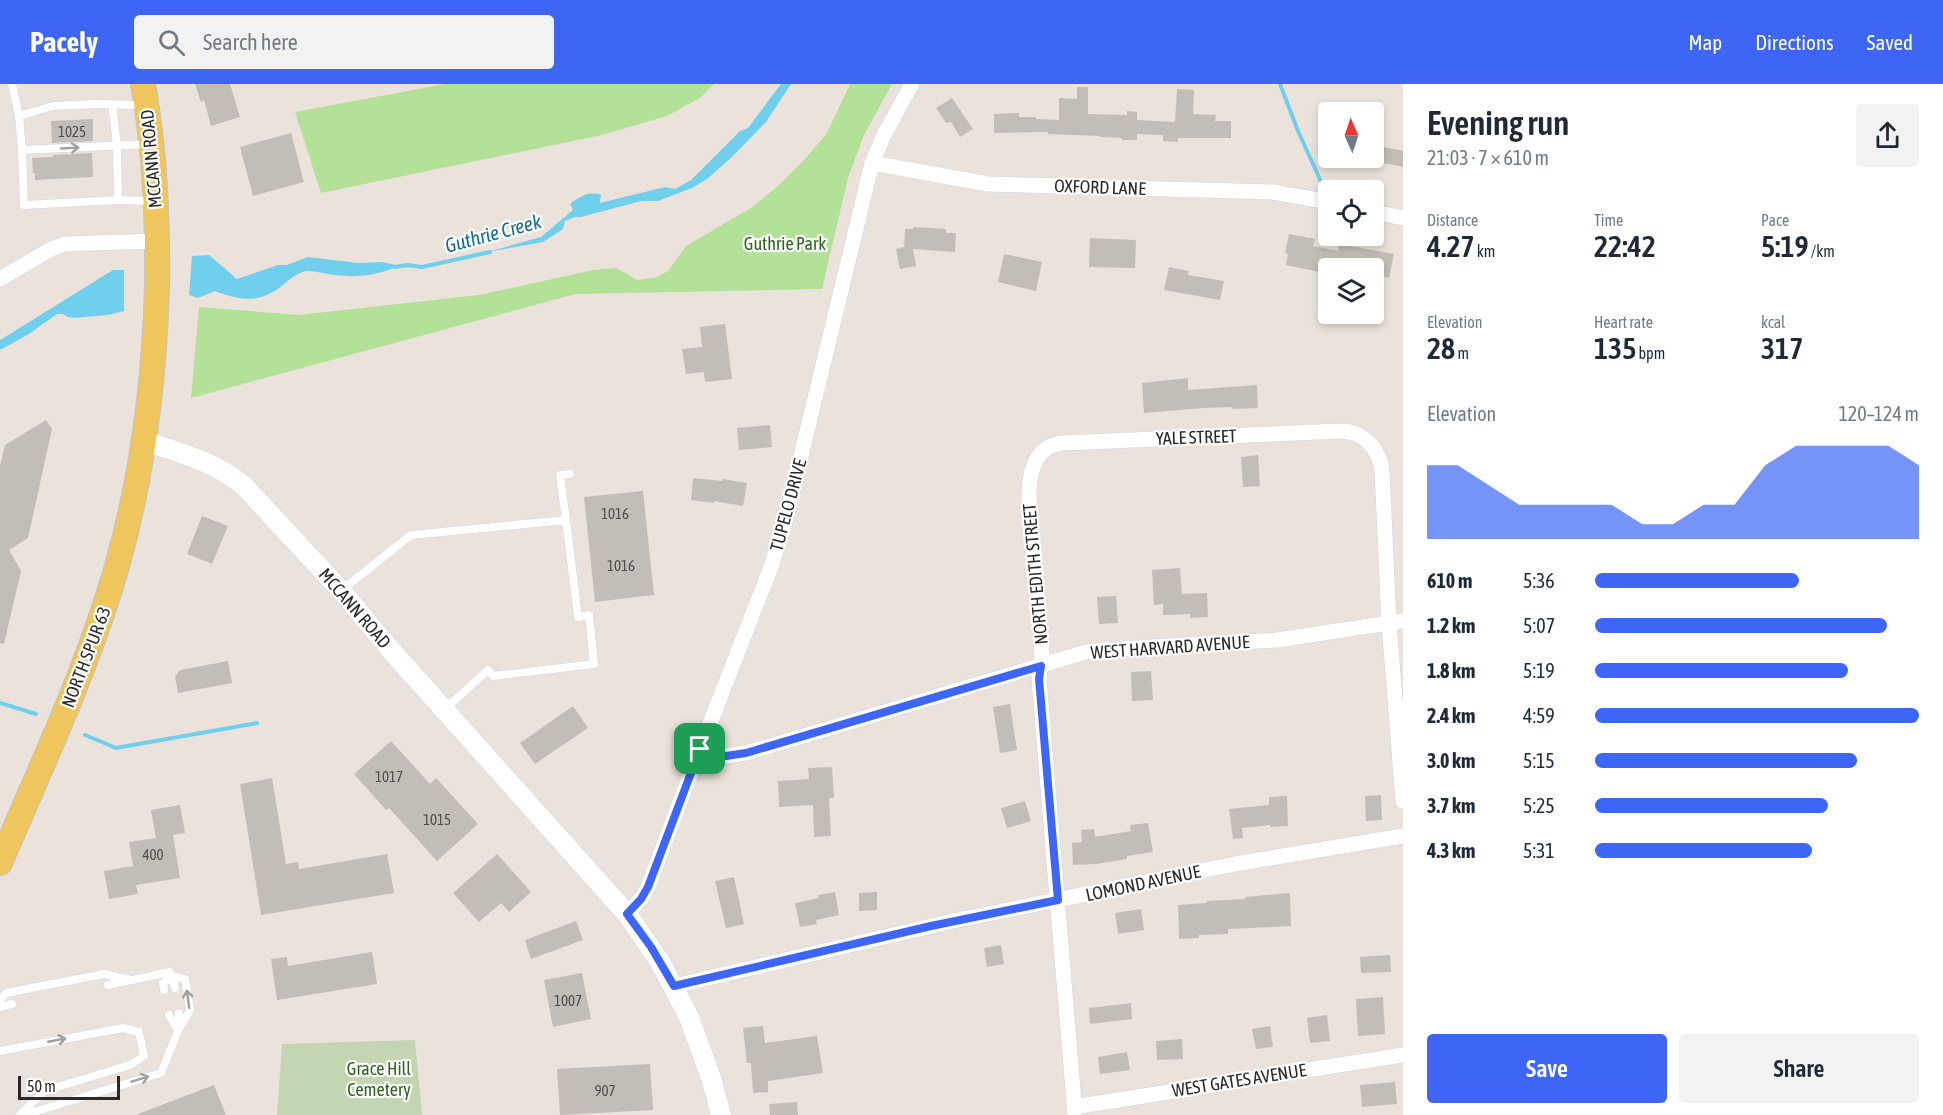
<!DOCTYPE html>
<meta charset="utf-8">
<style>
:root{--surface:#fff;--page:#f2f2f3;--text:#1f2937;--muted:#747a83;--accent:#3d66f6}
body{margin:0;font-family:"Asap Condensed",sans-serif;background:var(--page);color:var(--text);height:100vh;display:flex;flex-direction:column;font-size:22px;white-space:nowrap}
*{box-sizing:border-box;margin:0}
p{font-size:20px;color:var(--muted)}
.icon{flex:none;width:33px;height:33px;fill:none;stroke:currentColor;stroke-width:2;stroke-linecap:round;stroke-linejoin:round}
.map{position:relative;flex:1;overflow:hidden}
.panel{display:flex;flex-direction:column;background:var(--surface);width:540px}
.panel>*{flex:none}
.needle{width:39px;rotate:357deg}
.tools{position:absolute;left:1318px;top:18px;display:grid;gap:12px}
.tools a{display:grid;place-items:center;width:66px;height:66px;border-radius:6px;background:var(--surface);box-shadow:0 3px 9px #0003;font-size:30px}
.scale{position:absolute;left:18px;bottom:15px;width:102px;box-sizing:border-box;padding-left:6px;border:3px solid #292929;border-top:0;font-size:16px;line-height:21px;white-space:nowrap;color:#292929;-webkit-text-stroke:4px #fff;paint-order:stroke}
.pin{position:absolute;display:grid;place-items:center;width:51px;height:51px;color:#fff;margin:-26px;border-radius:12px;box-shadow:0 3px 9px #0006}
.round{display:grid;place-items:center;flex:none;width:63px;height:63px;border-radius:6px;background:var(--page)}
.summary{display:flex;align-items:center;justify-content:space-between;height:102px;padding:0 24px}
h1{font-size:33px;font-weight:600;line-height:45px}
.stats{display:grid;grid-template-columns:repeat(3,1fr);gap:9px;height:102px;padding:6px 24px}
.stats div{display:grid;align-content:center}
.stats b{font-size:30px;font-weight:600}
.stats small{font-size:16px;font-weight:400}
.stats p{font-size:16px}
.chart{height:168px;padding:12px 24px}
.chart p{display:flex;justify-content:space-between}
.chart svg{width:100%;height:108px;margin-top:6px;fill:var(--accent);opacity:.7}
.cta{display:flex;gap:12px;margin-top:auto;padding:12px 24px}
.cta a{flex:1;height:69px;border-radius:6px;background:var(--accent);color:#fff;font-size:24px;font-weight:600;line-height:69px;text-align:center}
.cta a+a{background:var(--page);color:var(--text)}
ul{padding:0 24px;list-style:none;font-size:20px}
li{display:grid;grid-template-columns:96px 72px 1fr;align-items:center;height:45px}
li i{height:15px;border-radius:8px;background:var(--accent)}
header{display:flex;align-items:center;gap:36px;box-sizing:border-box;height:84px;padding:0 30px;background:var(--accent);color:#fff}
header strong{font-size:28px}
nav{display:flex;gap:33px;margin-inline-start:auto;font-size:21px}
.search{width:420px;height:54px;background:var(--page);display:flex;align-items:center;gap:15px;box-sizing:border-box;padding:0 21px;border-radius:6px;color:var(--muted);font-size:22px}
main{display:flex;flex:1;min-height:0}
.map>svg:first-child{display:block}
.green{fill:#b3e198}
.cemetery{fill:#c4d5b2}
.water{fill:#6fcfec}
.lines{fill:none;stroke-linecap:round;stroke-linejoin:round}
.stream{stroke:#6fcfec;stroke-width:4}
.building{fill:#c3bdb7}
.service-casing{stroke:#d0d4e2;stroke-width:9}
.minor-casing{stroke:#d0d4e2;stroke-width:16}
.tertiary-casing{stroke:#d0d4e2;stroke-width:21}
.primary-casing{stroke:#c3c3c3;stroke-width:26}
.service{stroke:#fff;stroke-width:8}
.minor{stroke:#fff;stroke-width:15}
.tertiary{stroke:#fff;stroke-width:20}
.primary{stroke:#eec65d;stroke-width:24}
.oneway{stroke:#9f9f9f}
.route-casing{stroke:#fff;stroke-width:12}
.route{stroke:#3d66f6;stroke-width:8}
.labels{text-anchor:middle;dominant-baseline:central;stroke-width:4.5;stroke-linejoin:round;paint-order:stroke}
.number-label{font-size:15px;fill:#504e4c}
.street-label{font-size:18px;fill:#292929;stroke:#fff}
.park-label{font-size:18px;fill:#2d641b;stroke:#fff}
.water-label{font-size:20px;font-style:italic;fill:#106d96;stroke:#fff}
</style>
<header>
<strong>Pacely</strong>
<div class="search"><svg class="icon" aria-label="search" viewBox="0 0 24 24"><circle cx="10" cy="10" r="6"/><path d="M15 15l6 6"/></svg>Search here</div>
<nav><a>Map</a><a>Directions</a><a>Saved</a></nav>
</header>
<main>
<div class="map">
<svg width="1403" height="1031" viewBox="0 0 1403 1031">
<rect width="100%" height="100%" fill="#ebe3db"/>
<path class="green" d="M445,0h269l-14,14 -33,18 -65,19 -281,58 -26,-81z
M850,0h42l-28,51 -16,43 -26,111 -246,5 -385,104 8,-91 100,8 180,-20 114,-25 23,-2 21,12 20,-3 11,-6 18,-25 65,-38 26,-21 27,-27 23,-27z"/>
<path class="cemetery" d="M415,956l7,75h-145l5,-71z"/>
<path class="water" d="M781,0h10l-25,38 -34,35 -25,22 -15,9 -34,13h-17l-60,16h-6l-10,4 -2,8 -20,13 -55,10 53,-15 32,-27 -3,-6c11,-8 18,-13 31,-9l-1,8 65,-16 10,2 16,-9 49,-49 8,-3z
M209,171l28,24 41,-14h9l21,-8 50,6 25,-1 16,4c-22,9 -40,12 -64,9 -9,-1 -18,-4 -27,-4 -8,0 -18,8 -24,13 -24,20 -42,17 -69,7l-17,7 -9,-3 3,-39z
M113,186h11v41l-16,4 -34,3 -6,-1 -5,-3h-6l-28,20 -29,16v-10z"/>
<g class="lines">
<path class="stream" d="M1280,0l18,47 24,53
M395,183l12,-2 15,2 68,-15
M0,619l36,11
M85,651l31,13 141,-25"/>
</g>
<path class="building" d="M195,0h35l10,33 -29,9 -7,-26 -3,2z
M1077,3h11v27l39,1v-4l10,1v8l38,2 2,-33 17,1 -1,24 23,1 -1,6h16v17h-53v4l-15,-1v-6l-26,-1v6h-15v-2l-22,-1v-1l-52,-2v-2l-54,1v-19l25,-1v4h17v2l23,1v-22l18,1z
M952,14l21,31 -13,8 -9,-15 -5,1 -10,-15z
M93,35v22l-41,2 -1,-22z
M291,49l13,49 -51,14 -13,-49z
M1374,61l29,6v16l-29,-6z
M92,69l1,24 -58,3v-7h-2l-1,-15 21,-1v-2z
M914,143l32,2v4h10l-1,19 -42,-3 3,17 -16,3 -4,-20 8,-2 1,-18h8z
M1289,150l26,5 -2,7 25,5 1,-7 55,10 -5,24 -15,-3v-7h-45v6l-43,-9 2,-11 -3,-1z
M1090,154l46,2 -1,28 -46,-1z
M1004,170l38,8 -6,29 -38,-9z
M1169,183l20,4 -1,4 36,6 -4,19 -56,-10z
M725,240l7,55 -27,3 -1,-10 -18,2 -4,-25 20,-2 -2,-20z
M1188,294v12l69,-5 1,23 -26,1v-2l-28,1 -60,5 -2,-30z
M46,336l6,9 -24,109 -19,12 12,21 -17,73 -4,-1v-177l5,-21z
M770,341l2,22 -33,3 -2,-22z
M1258,371l2,31 -17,1 -2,-30z
M693,394l29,3 1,-2 24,4 -4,23 -29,-5v2l-23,-3z
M643,407l11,104 -59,7 -11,-105z
M202,432l26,10 -16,38 -25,-10z
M1180,484l2,26 25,-1 1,24 -18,1v-4l-27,1v-11l-9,1 -2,-35z
M1116,512l2,27 -19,1 -2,-27z
M228,577l4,22 -54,10 -3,-16 5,-7z
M1151,587l2,29 -21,1 -1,-29z
M1010,620l7,46 -17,3 -7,-46z
M573,622l15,22 -53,36 -15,-21z
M391,657l39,43 6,-6 42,46 -41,37 -48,-53 -3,2 -32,-36z
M832,683l2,31h-5l2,38 -17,1 -1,-32 -34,2 -1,-26 31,-2 -1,-11z
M272,694l14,86 12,-2 1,7 88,-15 7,39 -133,22 -21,-131z
M1381,711l1,25 -16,1 -1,-25z
M1287,712l1,30 -18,1v-2l-28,3 1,10 -10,1 -4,-30 40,-4v-8z
M1025,717l6,20 -24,7 -6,-20z
M180,721l5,28 -12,2 7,43 -44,7 2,9 -29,5 -5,-28 29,-5 -4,-24 27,-4 -5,-28z
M1148,739l5,29 -26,4v3l-31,5 -23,1 -1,-22 10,-1 -1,-12 13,-1 1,8 36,-6 -1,-6z
M497,770l34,38 -22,20 -8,-9 -22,19 -26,-29z
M734,793l10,47 -18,4 -11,-47z
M835,808l4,23 -23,5 1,4 -17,3 -5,-24 24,-5 -1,-3z
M877,808v18l-18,1v-18z
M1290,809l1,33 -63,3v5l-29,1v3l-20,1 -1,-34 29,-2v-2l38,-2v-2z
M1141,825l3,21 -26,4 -3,-21z
M576,837l7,19 -52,19 -6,-19z
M1001,861l3,19 -17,3 -3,-19z
M372,868l5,32 -100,16 -6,-41 16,-2 1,9z
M1390,871l1,17 -30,1 -1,-16z
M582,889l9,46 -38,8 -9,-47z
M1383,913l2,37 -27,2 -2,-37z
M1131,919l1,16 -42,5 -1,-16z
M1327,931l3,26 -20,2 -3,-25z
M763,942l2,17 52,-7 6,37 -55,8v11l-15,1 -2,-30h-4l-4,-35z
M1270,942l3,21 -17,2 -4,-20z
M1182,955l1,20 -26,1 -1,-19z
M1127,968l3,18 -30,4 -2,-17z
M650,980l3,46 -93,5 -3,-46z
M1395,998l2,22 -35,3 -2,-22z
M214,1001l12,30h-87l-1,-1z
M797,1018l1,13h-28l-1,-11z"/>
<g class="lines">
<g class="service-casing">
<path id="service" d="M12,0l7,32 34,-10 44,-2 45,1
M112,20l5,41 1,55 34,1
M19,32l3,34 2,55 94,-5
M22,66l128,-6
M566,436l-6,-45 10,-1
M342,506l69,-55 155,-15 12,97 11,-2 5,49 -101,12 -5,-6 -43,39
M172,892l3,12
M108,901l62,-13 2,4 13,3 5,31 -12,21
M164,906l-1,-7 9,-7
M0,916l6,-7 98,-19 27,6
M0,923l12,-3
M178,945l1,-16
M0,967l123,-23 16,4 5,24 -14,9 -86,26 -24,24
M24,1031l137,-42 17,-42 -9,-16"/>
</g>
<g class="minor-casing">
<path id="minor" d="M872,79l116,21 285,8 56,10
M1374,128l29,6
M0,195l51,-30 14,-5 92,-3
M700,665l26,7 20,-3 340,-101 17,-2 174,-10 126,-19
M627,830l14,-15 7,-12 52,-138 71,-182 12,-37 89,-367 12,-28 28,-51
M674,902l279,-65 282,-57 168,-28
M1074,1023l329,-52
M1075,1031l-36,-436 3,-25 -13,-158c0,-24 6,-51 34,-53l277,-12c23,0 39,17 42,39l7,153 14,178"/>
</g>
<g class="tertiary-casing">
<path id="tertiary" d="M145,357c35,12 72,21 100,46l101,109 43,52 238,266 33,48 29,55 23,64 9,34"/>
</g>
<g class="primary-casing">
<path id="primary" d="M0,779c37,-87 78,-174 107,-264 33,-101 47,-206 50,-312 1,-68 -2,-136 -14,-203"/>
</g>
<use href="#service" class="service"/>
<use href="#minor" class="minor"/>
<use href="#tertiary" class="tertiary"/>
<use href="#primary" class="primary"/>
</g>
<defs><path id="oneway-shaft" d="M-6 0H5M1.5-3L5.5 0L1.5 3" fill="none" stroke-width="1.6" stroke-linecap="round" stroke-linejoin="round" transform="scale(1.5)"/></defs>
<g class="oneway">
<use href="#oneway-shaft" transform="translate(70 64) rotate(-3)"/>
<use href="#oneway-shaft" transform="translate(188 915) rotate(-98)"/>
<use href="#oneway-shaft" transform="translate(57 956) rotate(-11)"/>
<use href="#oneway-shaft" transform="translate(140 995) rotate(-17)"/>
</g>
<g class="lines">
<g class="route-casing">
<path id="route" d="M1041,582l-2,13 19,221 -127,26 -257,60 -23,-39 -24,-33 14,-15 7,-12 52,-138 26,7 20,-3z"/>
</g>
<use href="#route" class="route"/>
</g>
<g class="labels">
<g class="number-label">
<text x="72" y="47">1025</text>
<text x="615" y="429">1016</text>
<text x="621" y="481">1016</text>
<text x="389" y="692">1017</text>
<text x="437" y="735">1015</text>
<text x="153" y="770">400</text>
<text x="568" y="916">1007</text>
<text x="605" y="1006">907</text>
</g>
<g class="street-label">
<text transform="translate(151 75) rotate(-95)">MCCANN ROAD</text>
<text transform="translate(1100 103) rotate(2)">OXFORD LANE</text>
<text transform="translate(1196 353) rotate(-2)">YALE STREET</text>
<text transform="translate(788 421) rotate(-75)">TUPELO DRIVE</text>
<text transform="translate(1035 490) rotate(-95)">NORTH EDITH STREET</text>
<text transform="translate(355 524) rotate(49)">MCCANN ROAD</text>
<text transform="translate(1170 563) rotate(-4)">WEST HARVARD AVENUE</text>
<text transform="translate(86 573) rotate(-69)">NORTH SPUR 63</text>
<text transform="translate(1143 799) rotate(-12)">LOMOND AVENUE</text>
<text transform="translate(1239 996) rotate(-9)">WEST GATES AVENUE</text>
</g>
<g class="park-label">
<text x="785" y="159">Guthrie Park</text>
<text x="379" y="984">Grace Hill<tspan x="379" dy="21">Cemetery</tspan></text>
</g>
<g class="water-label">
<text transform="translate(493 149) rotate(-15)">Guthrie Creek</text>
</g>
</g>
</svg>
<div class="tools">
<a><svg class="needle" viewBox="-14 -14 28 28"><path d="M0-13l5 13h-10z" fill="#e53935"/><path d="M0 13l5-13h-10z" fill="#747a83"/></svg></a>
<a><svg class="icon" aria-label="locate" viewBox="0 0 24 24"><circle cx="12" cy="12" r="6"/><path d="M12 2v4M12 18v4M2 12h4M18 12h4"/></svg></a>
<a><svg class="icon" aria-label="layers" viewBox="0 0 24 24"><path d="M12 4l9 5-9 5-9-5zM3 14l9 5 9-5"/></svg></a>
</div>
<div class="scale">50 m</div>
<div class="pin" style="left:700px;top:665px;background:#1e9e55"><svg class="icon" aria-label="arrive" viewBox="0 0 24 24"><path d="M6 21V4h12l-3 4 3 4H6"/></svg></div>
</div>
<section class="panel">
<div class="summary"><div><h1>Evening run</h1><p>21:03 · 7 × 610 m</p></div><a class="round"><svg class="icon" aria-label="share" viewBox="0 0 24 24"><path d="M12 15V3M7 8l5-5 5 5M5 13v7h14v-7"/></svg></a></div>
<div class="stats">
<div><p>Distance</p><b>4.27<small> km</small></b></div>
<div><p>Time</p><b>22:42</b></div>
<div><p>Pace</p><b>5:19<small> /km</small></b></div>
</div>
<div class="stats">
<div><p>Elevation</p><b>28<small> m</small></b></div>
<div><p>Heart rate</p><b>135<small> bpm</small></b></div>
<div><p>kcal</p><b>317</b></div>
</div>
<div class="chart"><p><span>Elevation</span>120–124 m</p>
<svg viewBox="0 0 160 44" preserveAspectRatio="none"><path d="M0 44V14L10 14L20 22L30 30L40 30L50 30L60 30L70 38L80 38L90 30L100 30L110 14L120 6L130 6L140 6L150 6L160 14V44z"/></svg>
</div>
<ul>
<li><b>610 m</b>5:36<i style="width:63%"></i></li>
<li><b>1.2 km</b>5:07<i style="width:90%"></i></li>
<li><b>1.8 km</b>5:19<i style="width:78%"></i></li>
<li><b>2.4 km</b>4:59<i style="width:100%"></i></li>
<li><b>3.0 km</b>5:15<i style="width:81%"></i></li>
<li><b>3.7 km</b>5:25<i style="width:72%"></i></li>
<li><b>4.3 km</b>5:31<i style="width:67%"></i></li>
</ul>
<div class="cta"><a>Save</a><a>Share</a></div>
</section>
</main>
